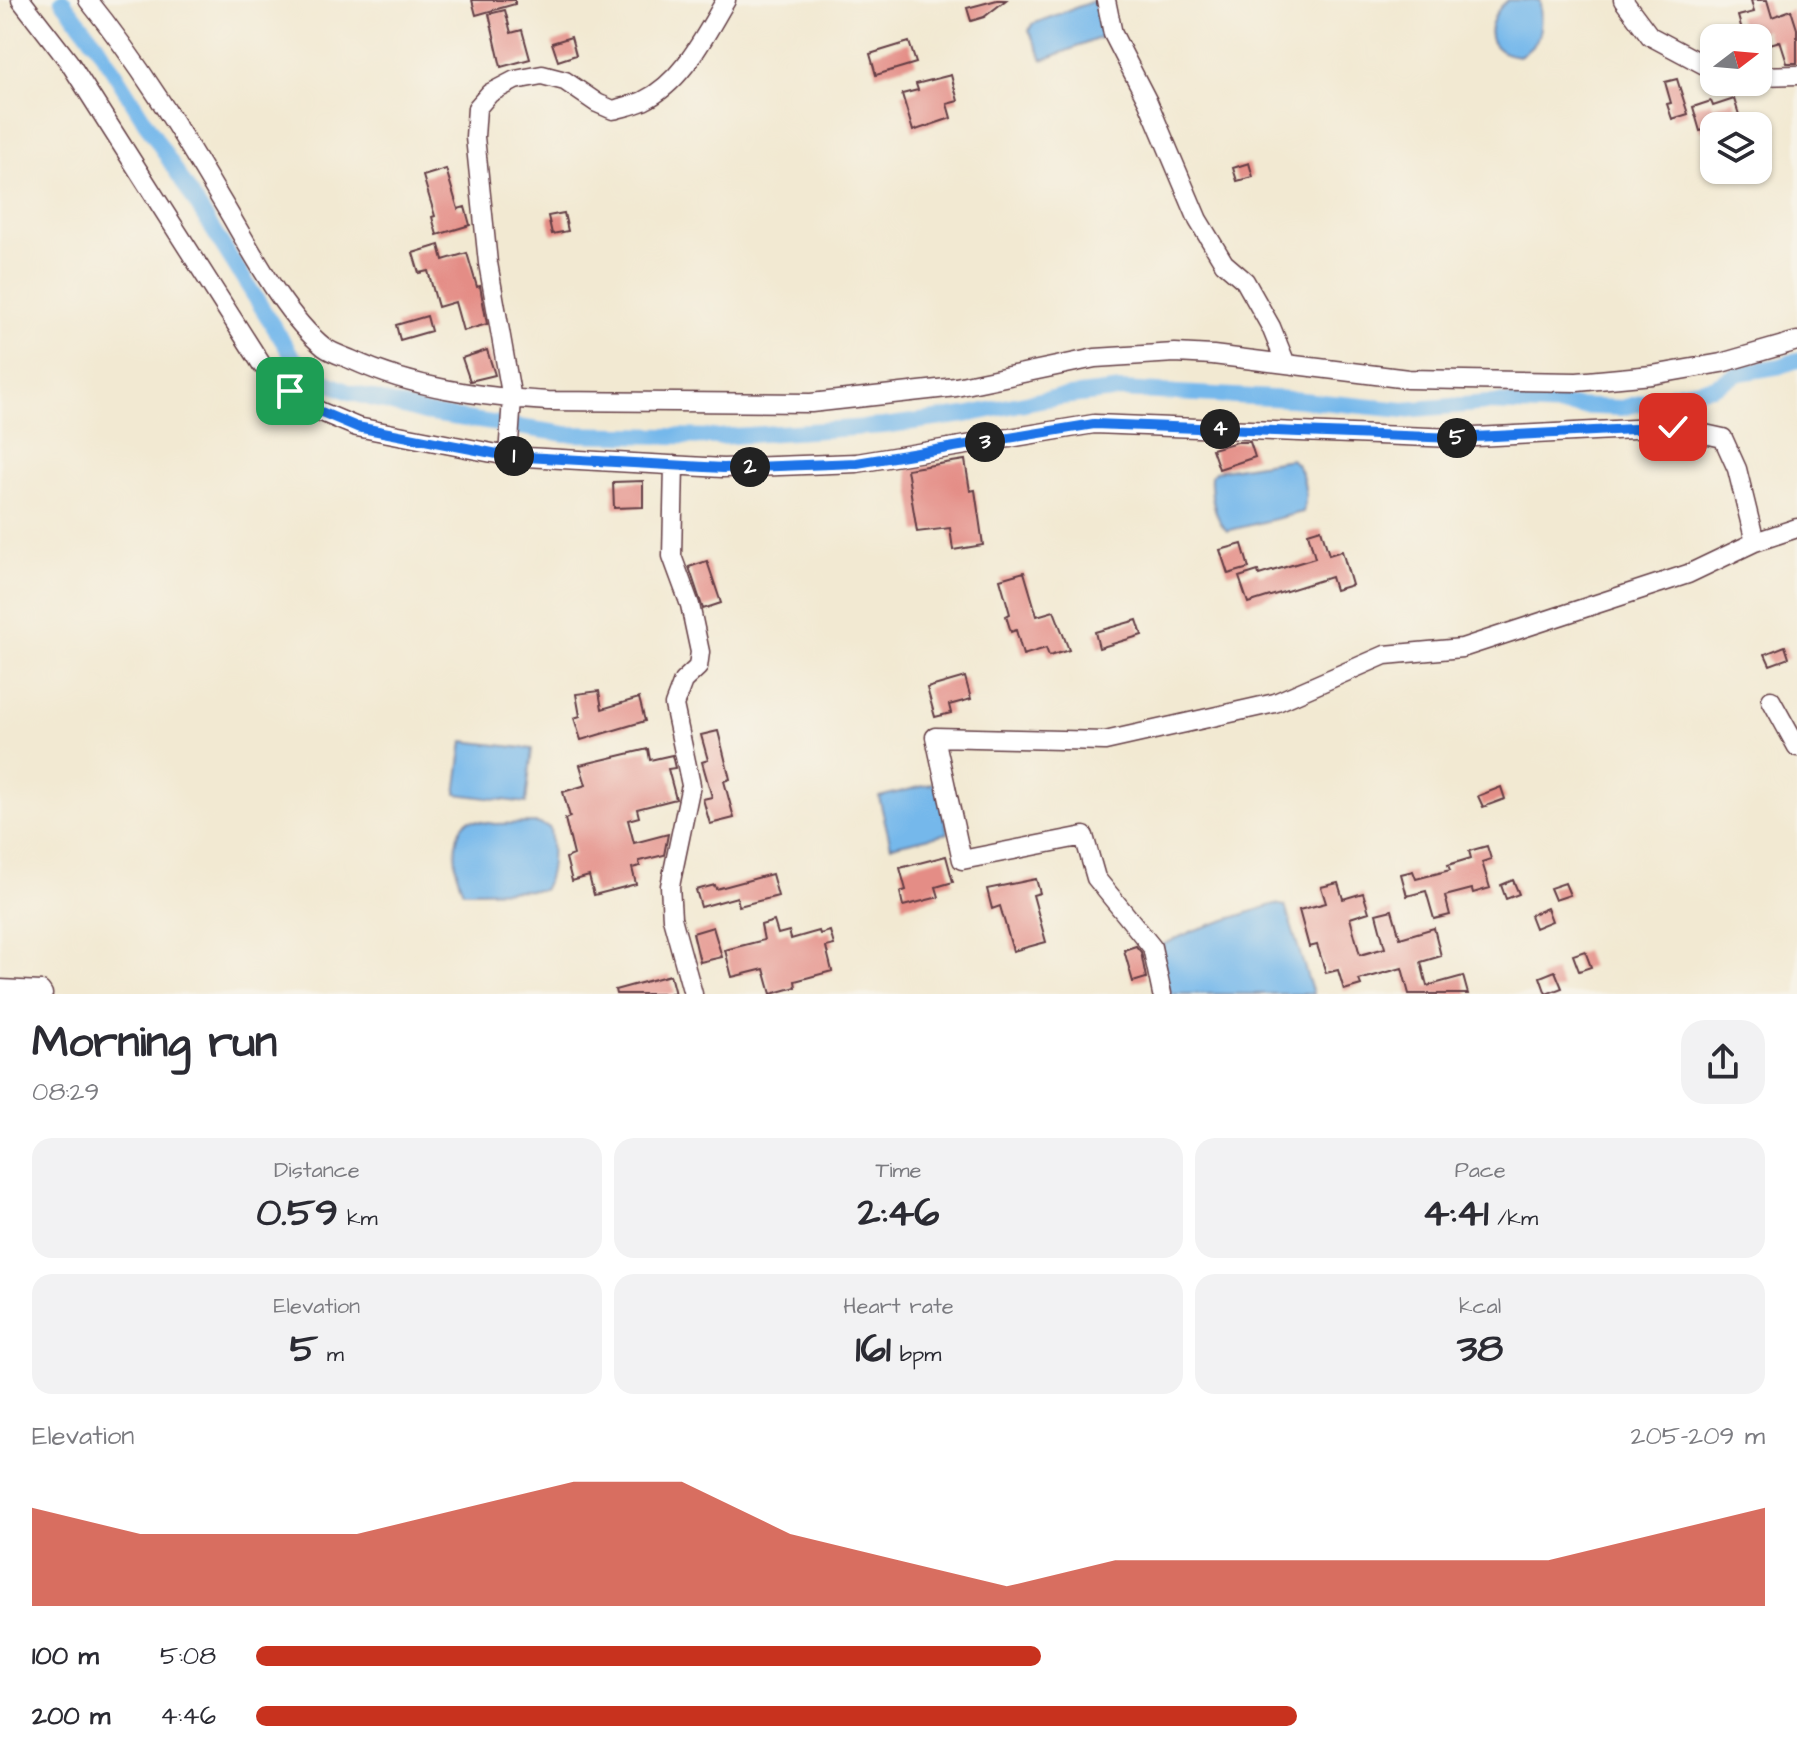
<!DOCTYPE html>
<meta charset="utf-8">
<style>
:root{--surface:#fff;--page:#f2f2f3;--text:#2b2b33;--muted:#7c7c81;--accent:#c8321e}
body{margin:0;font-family:"Architects Daughter",sans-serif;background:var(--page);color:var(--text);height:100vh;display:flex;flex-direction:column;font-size:30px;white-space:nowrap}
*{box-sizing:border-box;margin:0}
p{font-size:26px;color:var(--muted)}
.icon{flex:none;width:44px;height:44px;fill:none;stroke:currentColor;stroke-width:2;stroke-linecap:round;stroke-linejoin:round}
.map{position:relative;height:994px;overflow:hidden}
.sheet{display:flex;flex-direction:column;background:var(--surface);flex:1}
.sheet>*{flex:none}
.needle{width:52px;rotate:74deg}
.buttons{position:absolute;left:1700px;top:24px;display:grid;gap:16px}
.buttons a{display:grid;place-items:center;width:72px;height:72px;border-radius:16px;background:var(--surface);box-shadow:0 2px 6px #0004;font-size:40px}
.pin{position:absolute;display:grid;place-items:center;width:68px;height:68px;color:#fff;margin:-34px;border-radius:16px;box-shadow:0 4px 12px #0006}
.km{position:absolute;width:40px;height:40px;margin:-20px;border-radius:50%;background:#222;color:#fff;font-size:22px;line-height:40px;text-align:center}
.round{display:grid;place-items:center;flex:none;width:84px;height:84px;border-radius:24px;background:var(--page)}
.head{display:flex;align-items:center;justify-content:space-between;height:136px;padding:0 32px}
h1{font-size:44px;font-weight:700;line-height:60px}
.stats{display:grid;grid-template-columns:repeat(3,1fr);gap:12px;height:136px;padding:8px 32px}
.stats div{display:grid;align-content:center;border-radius:20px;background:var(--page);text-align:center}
.stats b{font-size:40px;font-weight:700}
.stats small{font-size:22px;font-weight:400}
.stats p{font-size:22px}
.chart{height:224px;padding:16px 32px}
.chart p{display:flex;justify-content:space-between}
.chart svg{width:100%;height:144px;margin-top:8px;fill:var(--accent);opacity:.7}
ul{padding:0 32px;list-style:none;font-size:26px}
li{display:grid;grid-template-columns:128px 96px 1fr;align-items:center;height:60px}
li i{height:20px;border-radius:10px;background:var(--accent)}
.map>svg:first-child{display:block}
.water{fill:#75b8eb;stroke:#606c8b;stroke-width:2}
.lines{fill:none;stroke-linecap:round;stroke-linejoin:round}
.canal{stroke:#75b8eb;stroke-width:16}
.building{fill:#e48d86}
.minor-casing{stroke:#633d44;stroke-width:21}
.minor{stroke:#fff;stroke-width:18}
.route-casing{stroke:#fff;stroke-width:16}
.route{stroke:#1a73e8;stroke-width:10}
</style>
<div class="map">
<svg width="1797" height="994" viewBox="0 0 1797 994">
<rect width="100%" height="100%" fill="#f7f3e8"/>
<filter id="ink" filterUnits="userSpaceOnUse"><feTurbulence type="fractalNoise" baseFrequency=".0125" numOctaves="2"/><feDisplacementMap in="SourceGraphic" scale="16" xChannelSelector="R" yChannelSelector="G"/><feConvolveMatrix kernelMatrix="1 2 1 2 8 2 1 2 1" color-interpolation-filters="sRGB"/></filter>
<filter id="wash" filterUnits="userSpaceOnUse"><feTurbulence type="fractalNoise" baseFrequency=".006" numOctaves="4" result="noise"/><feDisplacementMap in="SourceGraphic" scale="32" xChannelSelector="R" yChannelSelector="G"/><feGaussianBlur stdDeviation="1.8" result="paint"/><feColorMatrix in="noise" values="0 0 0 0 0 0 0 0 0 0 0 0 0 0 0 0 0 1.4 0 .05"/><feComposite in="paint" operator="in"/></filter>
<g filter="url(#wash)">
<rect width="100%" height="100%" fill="#f2e9d2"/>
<path class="water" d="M1096,0l8,19 1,17 -62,24 -14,-29 3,-7z
M1508,0h32c1,24 4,44 -21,56 -6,-1 -14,-2 -19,-6 -19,-13 -6,-39 8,-50z
M1291,459c14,11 17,36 12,53l-76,19c-13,-13 -17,-38 -16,-55l6,-5z
M463,741l69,8 -6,54 -70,-9z
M936,783l12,50 -57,13 -12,-49z
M469,820l26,4 42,-1 13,5c2,18 3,46 -7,62l-80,1c-9,-18 -13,-59 6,-71z
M1275,904l10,2 28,88h-144l-8,-39 1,-10 33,-15z"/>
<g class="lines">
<path class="canal" d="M62,0l35,45 195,311 22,21 35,15 76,21 141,21 153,3 164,-11 82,-11 80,-16 76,-9 170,9 113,11 84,-7 134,5 59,-16 32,-5 27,-14 41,-7 16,-6"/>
</g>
<g id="blocks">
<path class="building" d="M472,0h43v4l-39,11z
M997,0h9l-22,17 -13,4 -4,-13z
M1751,0h16l5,17 19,-7 6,19v34h-10l-7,-22 -10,3 -4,-14 -22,7 -6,-21 16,-4z
M505,10l6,23 11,-3 8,29 -29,8 -12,-53z
M571,37l5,18 -18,6 -6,-18z
M909,42l7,21 -40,12 -6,-21z
M951,75l7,26 -11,3 4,14 -38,13 -11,-37 16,-4 -2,-6z
M1677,79l11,35 -16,5 -5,-15 4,-1 -6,-21z
M1734,99l7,22 -41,10 -7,-24 18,-6 2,5z
M1249,163l4,14 -16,4 -4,-13z
M446,169l12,40 7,-2 5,18 -33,10 -5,-18 3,-1 -12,-40z
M564,213l4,18 -16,3 -4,-18z
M439,245l4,15 24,-7 10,34 3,-1 7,38 -24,7 -8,-29 -17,5 -10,-36 -9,2 -6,-20z
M427,316l4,15 -31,9 -4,-15z
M487,350l8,25 -25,6 -8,-23z
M1237,442h13l5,15 -36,12 -7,-20z
M965,460l5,31 5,-1 8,55 -30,5 -3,-22 -33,4 -10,-63z
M643,481v26l-29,1 -1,-26z
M1321,529l8,26 13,-4 10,34 -17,5 -4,-13 -83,26 -9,-26 19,-6 1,4 56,-17 -7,-25z
M1242,544l7,24 -21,6 -8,-24z
M707,561l14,42 -18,6 -14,-42z
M1024,572l13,44 17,-5 15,39 -20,6 -3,-8 -23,7 -7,-25 -5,2 -5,-16 4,-2 -10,-35z
M1137,620l5,15 -43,13 -4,-16z
M1785,646l4,12 -19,7 -5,-11z
M965,677l6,22 -22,6 2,8 -16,4 -8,-29z
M599,691l3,18 37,-11 6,23 -64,19 -7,-22 6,-2 -4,-22z
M718,731l12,48 -6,2 10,37 -24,6 -7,-25 9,-2 -10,-35 6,-2 -7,-25z
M648,749l2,11 22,-5 3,13 -7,1 8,30 -39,10 2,8 -11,3 6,23 34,-9 -4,21 -25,6 1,5 -8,2 4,16 -42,11 -5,-19 -17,5 -6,-23 8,-3 -9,-36 5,-2 -7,-25 23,-7 -6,-20z
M1501,787l4,12 -22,8 -5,-11z
M1487,846l4,13 -9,3 8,26 -17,5 -1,-4 -27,7 5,19 -16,4 -8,-28 -19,5 -6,-22 12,-3 3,8 34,-9 -2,-5 23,-7 -2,-7z
M946,856l7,26 -17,5 3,10 -36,9 -3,-14 6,-2 -6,-22z
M772,874l6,22 -39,10 -2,-9 -36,10 -5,-17 19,-5 1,4z
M1036,879l4,14 -7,2 13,47 -33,9 -13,-45 -8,3 -5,-20z
M1513,880l6,14 -13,5 -5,-14z
M1338,883l5,16 20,-6 6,19 -19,6 10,37 25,-7 -9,-34 16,-4 8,28 34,-10 7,28 -20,6 6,24 36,-10 5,18h-59l-7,-26 -43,12 2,5 -17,5 -6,-20 -12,3 -9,-28 -8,2 -10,-37 27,-7 -5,-16z
M1565,883l5,12 -15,5 -5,-12z
M1547,908l5,13 -17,7 -5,-13z
M774,921l4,13 11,-3 2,8 28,-8 1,3 10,-3 4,14 -8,2 6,24 -37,10 1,6 -25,7 -7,-25 -32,8 -7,-27 39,-10 -3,-15z
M713,927l9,30 -22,5 -7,-29z
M1136,946l5,6 5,26 -13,4 -9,-32z
M1585,951l6,16 -12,4 -6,-16z
M1555,971l7,17 -16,6 -6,-17z
M670,975l5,19h-59l-1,-4z"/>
</g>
</g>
<g filter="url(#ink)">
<use href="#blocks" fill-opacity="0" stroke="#633d44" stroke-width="2"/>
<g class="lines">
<g class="minor-casing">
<path id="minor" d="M21,0l48,62 193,303 28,26 29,20 38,16 151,29 215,12 134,-5 237,-39 361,14 218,-11 50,11 14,31 18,73 42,-14
M88,0c50,62 92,130 132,198 28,46 62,115 104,149 8,6 19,9 28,13 61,28 129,37 196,41l263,2 145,-16 139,-29 80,-5 38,2 195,24 169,3 75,-7 69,-12 76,-22
M1106,0l7,34 35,68 50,118 26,43 21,18 26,46 15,37
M1623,0l27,36 64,34
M1758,76l39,-1
M508,456l4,-57 -24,-136 -13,-126 2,-29 13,-15 25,-13 27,-5 23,6 32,22 16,7c10,-3 21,-5 30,-9 40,-19 62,-66 83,-101
M674,465l-2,91 18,49 10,47 -2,15 -15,14 -9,24 17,80 -21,101 2,32 21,76
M1771,700l26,47
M0,989l41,2 2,3
M1162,994l-10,-47 -56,-69 -12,-42 -122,24 -27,-123 170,4 170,-38 110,-48 77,-7 226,-74 67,-32"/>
</g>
<use href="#minor" class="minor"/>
</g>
</g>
<g class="lines" filter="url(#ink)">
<g class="route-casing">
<path id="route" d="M290,391l29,20 38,16 151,29 215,12 134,-5 237,-39 361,14 218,-11"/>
</g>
<use href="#route" class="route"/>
</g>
</svg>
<div class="buttons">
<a><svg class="needle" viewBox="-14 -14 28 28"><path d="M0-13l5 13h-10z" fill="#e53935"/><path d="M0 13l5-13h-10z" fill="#7c7c81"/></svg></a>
<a><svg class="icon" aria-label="layers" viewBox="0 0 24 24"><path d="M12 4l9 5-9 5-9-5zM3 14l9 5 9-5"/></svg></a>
</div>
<div class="pin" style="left:290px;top:391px;background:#1e9e55"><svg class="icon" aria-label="arrive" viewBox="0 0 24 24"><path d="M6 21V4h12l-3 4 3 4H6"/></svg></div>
<div class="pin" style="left:1673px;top:427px;background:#d93025"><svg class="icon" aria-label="check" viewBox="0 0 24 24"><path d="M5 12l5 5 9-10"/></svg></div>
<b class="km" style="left:514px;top:456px">1</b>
<b class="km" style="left:750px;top:467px">2</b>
<b class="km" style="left:985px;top:442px">3</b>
<b class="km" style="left:1220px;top:429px">4</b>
<b class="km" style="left:1457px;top:438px">5</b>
</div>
<section class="sheet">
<div class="head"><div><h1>Morning run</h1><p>08:29</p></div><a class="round"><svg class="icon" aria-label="share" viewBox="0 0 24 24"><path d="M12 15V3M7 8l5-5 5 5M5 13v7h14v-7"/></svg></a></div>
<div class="stats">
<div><p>Distance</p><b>0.59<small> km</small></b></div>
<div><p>Time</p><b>2:46</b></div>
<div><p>Pace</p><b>4:41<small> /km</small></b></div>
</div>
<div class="stats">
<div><p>Elevation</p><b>5<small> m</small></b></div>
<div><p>Heart rate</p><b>161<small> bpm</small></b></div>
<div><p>kcal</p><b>38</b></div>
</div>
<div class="chart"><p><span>Elevation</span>205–209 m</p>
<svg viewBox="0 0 160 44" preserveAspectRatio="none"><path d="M0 44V14L10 22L20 22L30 22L40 14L50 6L60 6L70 22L80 30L90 38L100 30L110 30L120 30L130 30L140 30L150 22L160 14V44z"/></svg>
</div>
<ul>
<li><b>100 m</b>5:08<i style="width:52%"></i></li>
<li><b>200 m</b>4:46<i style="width:69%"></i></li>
</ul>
</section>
